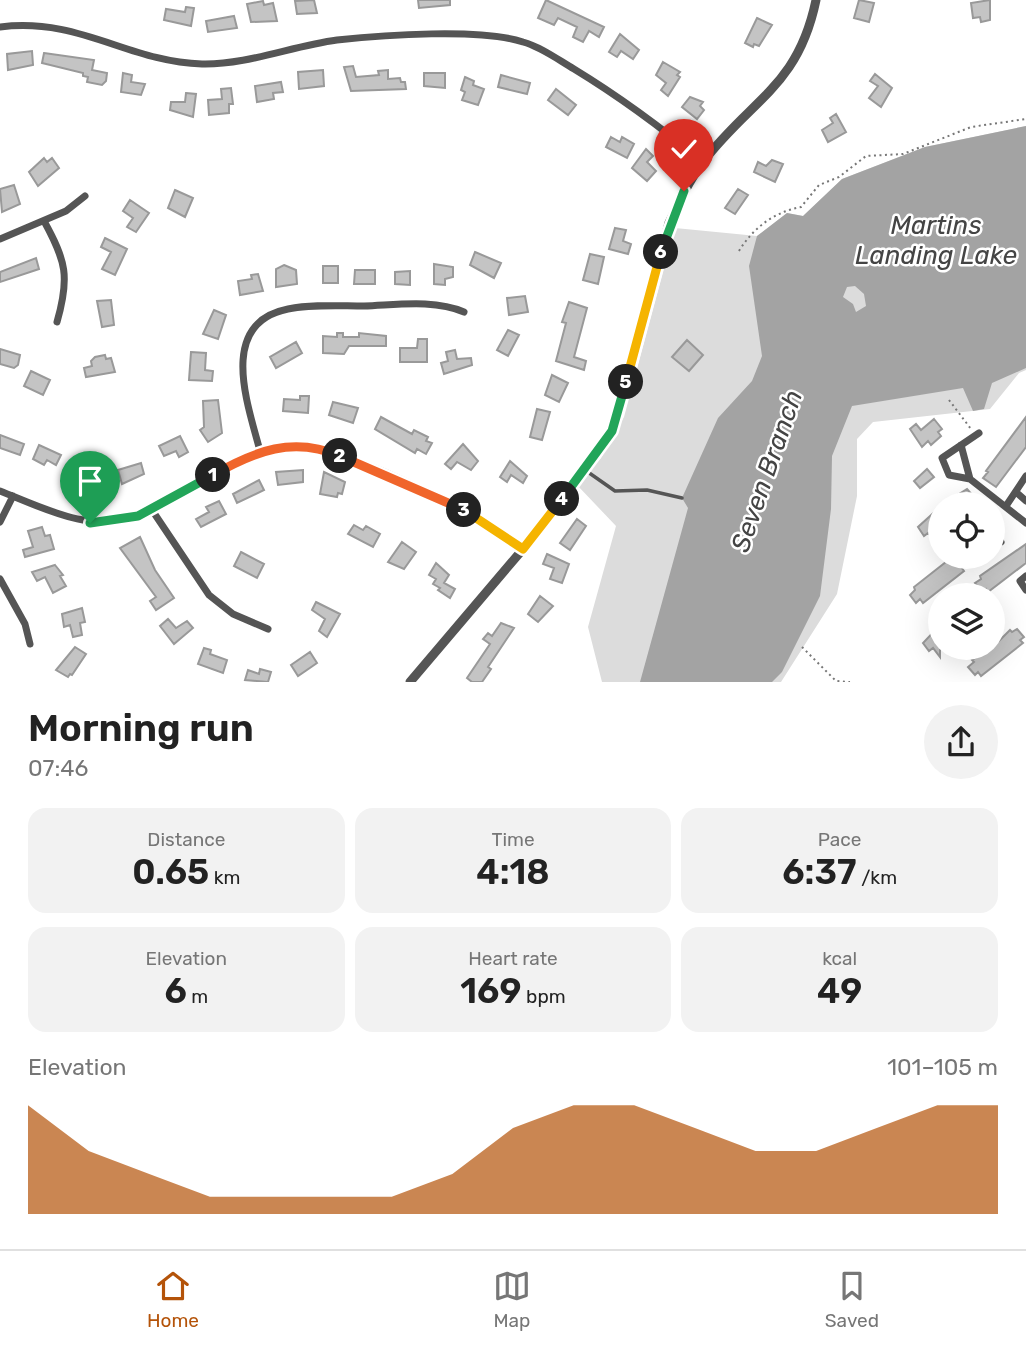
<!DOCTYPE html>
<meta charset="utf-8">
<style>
:root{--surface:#fff;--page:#f2f2f2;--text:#222;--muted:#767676;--line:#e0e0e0;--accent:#b45309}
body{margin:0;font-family:Rubik,sans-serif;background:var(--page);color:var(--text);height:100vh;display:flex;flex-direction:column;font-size:26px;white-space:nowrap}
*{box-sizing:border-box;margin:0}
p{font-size:23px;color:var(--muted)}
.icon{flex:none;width:38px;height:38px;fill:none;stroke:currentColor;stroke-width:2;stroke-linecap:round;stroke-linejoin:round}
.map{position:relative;height:682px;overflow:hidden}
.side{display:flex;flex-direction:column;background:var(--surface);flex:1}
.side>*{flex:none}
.controls{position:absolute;left:928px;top:492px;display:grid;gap:14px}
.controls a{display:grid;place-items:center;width:77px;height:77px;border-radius:50%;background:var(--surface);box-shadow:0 7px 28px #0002;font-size:35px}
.pin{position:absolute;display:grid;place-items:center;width:60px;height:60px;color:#fff;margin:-72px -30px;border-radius:50% 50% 50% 0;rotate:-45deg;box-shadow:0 0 7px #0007}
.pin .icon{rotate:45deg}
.km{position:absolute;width:35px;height:35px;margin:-18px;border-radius:50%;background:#222;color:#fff;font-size:19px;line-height:35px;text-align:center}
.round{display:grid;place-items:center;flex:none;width:74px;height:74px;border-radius:37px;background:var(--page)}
.summary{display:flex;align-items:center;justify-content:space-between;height:119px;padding:0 28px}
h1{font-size:38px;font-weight:600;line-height:52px}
.stats{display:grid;grid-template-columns:repeat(3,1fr);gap:10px;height:119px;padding:7px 28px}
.stats div{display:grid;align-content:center;border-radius:18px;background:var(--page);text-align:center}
.stats b{font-size:35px;font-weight:600}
.stats small{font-size:19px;font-weight:400}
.stats p{font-size:19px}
.chart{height:196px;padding:14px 28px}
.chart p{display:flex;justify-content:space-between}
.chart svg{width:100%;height:126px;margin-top:7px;fill:var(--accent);opacity:.7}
.dock{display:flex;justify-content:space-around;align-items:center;height:98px;border-top:2px solid var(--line);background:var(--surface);font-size:19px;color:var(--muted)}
.dock a{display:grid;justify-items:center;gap:4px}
.dock .on{color:var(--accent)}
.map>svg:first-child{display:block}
.green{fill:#dcdcdc}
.water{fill:#a3a3a3;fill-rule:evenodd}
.building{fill:#c4c4c4;stroke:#999;stroke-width:2}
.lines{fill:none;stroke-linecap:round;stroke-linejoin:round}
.path{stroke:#777;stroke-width:2;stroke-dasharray:2 3.5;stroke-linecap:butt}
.service{stroke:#555;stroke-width:3.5}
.minor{stroke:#555;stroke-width:7}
.tertiary{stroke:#555;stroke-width:9}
.split-1-casing{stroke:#fff;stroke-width:14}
.split-2-casing{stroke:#fff;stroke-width:14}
.split-3-casing{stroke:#fff;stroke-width:14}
.split-4-casing{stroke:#fff;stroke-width:14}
.split-5-casing{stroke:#fff;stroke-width:14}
.split-6-casing{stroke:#fff;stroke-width:14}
.split-7-casing{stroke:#fff;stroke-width:14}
.split-1{stroke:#22a559;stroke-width:9}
.split-2{stroke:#f0652b;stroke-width:9}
.split-3{stroke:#f0652b;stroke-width:9}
.split-4{stroke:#f5b400;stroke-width:9}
.split-5{stroke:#22a559;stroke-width:9}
.split-6{stroke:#f5b400;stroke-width:9}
.split-7{stroke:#22a559;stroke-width:9}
.labels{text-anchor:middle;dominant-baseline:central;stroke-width:5;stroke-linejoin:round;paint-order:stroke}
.water-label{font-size:26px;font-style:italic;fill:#444;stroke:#fff}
</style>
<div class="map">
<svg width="1026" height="682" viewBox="0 0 1026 682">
<rect width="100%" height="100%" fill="#fff"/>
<path class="green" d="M1026,126v244l-7,3 -29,36 -117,13 -16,17v57l-20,98 -56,88h-179l-14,-55 28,-101 -39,-41 24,-27 23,-41 51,-189 82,8 30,-23 16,3 39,-37 83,-32z"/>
<path class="water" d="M1026,126v242l-34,15 -8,26 -11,2 -10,-23 -111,18 -20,50 -1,53 -11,87 -38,76 -10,10h-132l48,-174 -6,-10 36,-80 34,-37 10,-25 -13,-90 8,-30 30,-23 16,3 39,-37 83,-32zM855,286l9,8 2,12 -10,6 -3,-8 -10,-7 4,-10z"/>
<path class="building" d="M314,0l3,13 -20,1 -2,-13z
M418,0h32v5l-31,3z
M546,0l58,27 -5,10 -10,-6 -6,11 -10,-5 4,-10 -19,-9 -4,7 -16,-7z
M859,0l15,3 -5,19 -15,-4z
M990,0v20l-9,2 -1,-5 -7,1 -2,-15z
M263,1l1,4 9,-2 4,18 -26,1 -4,-18z
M186,7l8,1 -3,18 -27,-6 2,-11 19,3z
M234,16l3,12 -29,4 -2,-11z
M757,18l15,7 -13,21 -5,-2 -1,3 -8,-4z
M620,34l19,16 -6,9 -12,-8 -4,6 -8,-5z
M32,51l1,14 -25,5 -1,-16z
M44,53l50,7 -2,10 15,3 -1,8 -4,4 -15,-3 1,-5 -5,-1v-3l-41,-10z
M663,62l17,10 -3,3 3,2 -12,19 -7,-6 5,-7 -10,-8z
M353,66l3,11 23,-2 -1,-4 10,-1v9l12,-1 1,4h4l1,7 -55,2 -7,-24z
M323,70l1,16 -25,3 -1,-17z
M123,73l9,2 -1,7 14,2 -4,11 -20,-3z
M424,73h21v15l-21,-2z
M875,74l17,14 -11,19 -12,-9 9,-12 -8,-5z
M501,75l29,8 -3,11 -29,-7z
M465,77l9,4 -1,4 11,4 -6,16 -16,-5 3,-8 -4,-2z
M281,82l2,10 -10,1 1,6 -17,3 -2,-16z
M231,88l2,16h-4v9l-20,2 -1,-15 14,-1 -1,-10z
M556,89l20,16 -8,10 -20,-15z
M186,93l10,1 -3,23 -23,-7 1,-8h14z
M690,97l13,5 -3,4 4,4 -7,9 -15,-12z
M836,114l10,18 -18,10 -6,-12 11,-7 -3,-5z
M611,137l9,5 2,-5 12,7 -7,14 -21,-11z
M646,149l7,7 -6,6 9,9 -9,10 -15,-13z
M44,158l3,4 5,-4 7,10 -21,18 -9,-14z
M772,160l11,4 -8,18 -21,-10 4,-10 8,4z
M14,185l6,19 -18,8 -2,-23z
M738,189l10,6 -13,19 -10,-6z
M175,190l18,8 -8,19 -17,-9z
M130,200l19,13 -13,19 -9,-5 6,-9 -10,-7z
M615,228l11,2 -3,11 8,3 -3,10 -19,-5z
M105,238l22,11 -12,26 -13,-6 9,-17 -10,-5z
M475,252l26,11 -7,15 -24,-13z
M590,254l14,3 -6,27 -15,-4z
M36,258l3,11 -39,13v-10z
M434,264l19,3v10l-8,2v6l-11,-1z
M284,265l12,5 1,14 -21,3v-18z
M323,266h15v17h-15z
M355,270h20v14h-21z
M410,271v14l-15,-1v-12z
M258,274l5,17 -23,4 -2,-14 14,-2 -1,-4z
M525,296l3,16 -19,3 -2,-17z
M111,300l3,25 -12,2 -5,-26z
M569,302l18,6 -13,49 12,4 -2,9 -28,-9 10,-38 -4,-1z
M214,310l12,5 -8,24 -15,-5z
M508,330l11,5 -11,21 -11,-6z
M337,333h6v4h16v-4l27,3v10h-37l-5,8 -21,-1v-17l14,1z
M418,339h9v23h-27v-14h17z
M687,340l16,15 -14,16 -17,-14z
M296,342l6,11 -26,15 -6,-11z
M0,349l20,6 -2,10 -4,3 -14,-4z
M455,350l2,9 14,-1 1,7 -28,9 -3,-11 7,-2 -2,-9z
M191,352l15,1 -1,17 8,1 -1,10 -23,-1z
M105,355l1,4 5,-1 4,14 -29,5 -2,-9 8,-2 -1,-5 4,-4z
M31,371l19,9 -7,15 -19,-9z
M552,375l16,8 -9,19 -14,-7z
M300,396h9l-1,17 -25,-2 1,-12 16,1z
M218,400l4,33 -14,9 -8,-12 4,-3 -1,-26z
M333,402l25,6 -5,15 -24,-8z
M537,409l13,3 -8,28 -12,-3z
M381,417l31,17 2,-4 14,7 -2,4 6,2 -6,11 -9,-5 -2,4 -40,-24z
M1026,417v30l-30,40 -13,-9 5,-6 -2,-1z
M934,419l8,10 -4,3 3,4 -10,9 -3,-4 -6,6 -12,-18 6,-5 5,6z
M0,435l24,9 -4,11 -20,-7z
M180,436l8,16 -9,5 -3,-6 -12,5 -5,-10z
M463,444l15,17 -7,9 -14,-8 -6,7 -6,-5z
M39,445l22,10 -5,10 -9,-5 -3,5 -11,-6z
M99,459l8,3 -1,5 4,1 -6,18 -33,-11 4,-13 21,6z
M510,461l17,15 -4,7 -12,-8 -4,7 -7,-5z
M141,463l3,11 -22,10 -4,-14z
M927,469l7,8 -14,11 -6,-7z
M303,470v12l-25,3 -2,-13z
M324,472l21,10 -3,12 -4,-1 -1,4 -17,-3z
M259,480l5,10 -27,13 -4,-9z
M967,489l7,8 -4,3 2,4h-29z
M219,501l7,13 -25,13 -5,-8 13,-7 -3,-5z
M940,507v23l-9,6 -3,-3 -4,3 -6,-9z
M577,519l9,7 -16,24 -10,-7z
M354,525l9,5 3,-4 14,8 -7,13 -25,-13z
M42,527l3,9 5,-1 4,14 -29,8 -2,-7 10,-3 -5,-16z
M140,537l15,33 19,28 -18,12 -6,-9 6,-4 -36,-49z
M402,542l14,10 -12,17 -16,-7z
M1026,544v19l-38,29 -2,-3 -4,3 -7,-9 6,-4 -1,-3z
M241,552l23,12 -7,14 -23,-12z
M547,554l22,10 -7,19 -12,-4 4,-11 -11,-4z
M959,556l6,8 -4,3 3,4 -41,32 -3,-4 -4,4 -6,-8 5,-5 -1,-3 37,-29 2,3z
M436,563l13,12 -5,8 11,6 -5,9 -12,-8 2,-2 -7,-4 3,-5 -7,-4z
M55,565l8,10 -3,1 6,10 -13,7 -8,-16 -8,4 -5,-9z
M540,596l13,10 -15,16 -10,-8z
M316,602l24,12 -13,23 -8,-6 6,-12 -13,-9z
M82,608l3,14 -5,1 2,12 -9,2 -3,-12 -6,2 -2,-13z
M168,619l8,9 11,-7 6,7 -19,16 -14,-18z
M501,623l13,5 -26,39 3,2 -9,13h-10l-5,-4 23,-34 -7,-5 5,-6 4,3z
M940,625v32l-7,-9 -4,3 -6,-8z
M1017,629l7,8 -4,3 3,3 -42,33 -3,-4 -3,3 -7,-8 6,-5 -2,-2 20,-12 18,-18 2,2z
M75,647l11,7 -14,21 -2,-1 -2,3 -12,-7z
M204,648l7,2 -1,4 17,6 -4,13 -25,-9z
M310,652l7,11 -19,13 -7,-11z
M260,669l11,3 -3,10 -23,-2 3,-10 11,4z"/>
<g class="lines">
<path class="path" d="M739,251c14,-23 35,-39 62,-44l18,-22 20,-8 27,-21 37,-2 68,-27 55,-8
M949,400l22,29
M802,647l34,34 14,1"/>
<path class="service" d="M585,470l30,21 32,-1 35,8"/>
<path class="minor" d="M0,27c80,-10 128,35 202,37 45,1 90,-18 135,-24 46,-5 144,-12 186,2 18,5 34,17 51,27 46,28 88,59 129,93
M44,221c22,40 26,56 13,101
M0,239l66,-28 19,-15
M979,433l-37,25 7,17 21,4 56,44
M961,445l9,34
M260,451c-12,-46 -43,-128 28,-142 25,-5 51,-3 76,-3 32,-1 70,-7 100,6
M0,491c43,17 92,43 138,25 24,-9 47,-26 70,-38 22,-13 43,-26 68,-31 60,-11 198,66 247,102
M1016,492l10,9
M1006,506l20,-30
M152,510l57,85 24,19 35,15
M0,522l13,-26
M992,529l9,13
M981,556l1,2
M1026,576l-6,5 6,9
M0,579l25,45 5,20"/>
<path class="tertiary" d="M410,682l113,-133 89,-118 57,-208c10,-21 20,-42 34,-61 48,-63 95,-75 113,-162"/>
</g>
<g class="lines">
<g class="split-1-casing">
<path id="split-1" d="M90,523l48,-7 75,-41"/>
</g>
<g class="split-2-casing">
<path id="split-2" d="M213,475c42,-24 80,-39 127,-19"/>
</g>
<g class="split-3-casing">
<path id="split-3" d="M340,456l124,54"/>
</g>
<g class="split-4-casing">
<path id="split-4" d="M464,510l59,39 39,-50"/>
</g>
<g class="split-5-casing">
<path id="split-5" d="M562,499l50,-68 14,-49"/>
</g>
<g class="split-6-casing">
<path id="split-6" d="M626,382l35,-130"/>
</g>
<g class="split-7-casing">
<path id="split-7" d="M661,252l23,-61"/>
</g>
<use href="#split-1" class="split-1"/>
<use href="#split-2" class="split-2"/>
<use href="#split-3" class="split-3"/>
<use href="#split-4" class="split-4"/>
<use href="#split-5" class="split-5"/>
<use href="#split-6" class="split-6"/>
<use href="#split-7" class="split-7"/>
</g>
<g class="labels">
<g class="water-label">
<text x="936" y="225">Martins<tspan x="936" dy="30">Landing Lake</tspan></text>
<text transform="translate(767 471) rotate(-71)">Seven Branch</text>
</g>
</g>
</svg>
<div class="controls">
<a><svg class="icon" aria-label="locate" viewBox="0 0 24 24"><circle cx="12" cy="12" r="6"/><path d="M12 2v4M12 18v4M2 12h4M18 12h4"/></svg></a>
<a><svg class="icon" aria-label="layers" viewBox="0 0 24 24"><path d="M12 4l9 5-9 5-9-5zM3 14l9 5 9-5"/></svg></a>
</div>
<div class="pin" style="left:90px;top:523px;background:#1e9e55"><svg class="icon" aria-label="arrive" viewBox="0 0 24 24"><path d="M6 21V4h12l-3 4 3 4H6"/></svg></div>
<div class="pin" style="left:684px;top:191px;background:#d93025"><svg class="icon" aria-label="check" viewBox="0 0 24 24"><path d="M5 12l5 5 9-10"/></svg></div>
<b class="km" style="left:213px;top:475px">1</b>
<b class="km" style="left:340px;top:456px">2</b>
<b class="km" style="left:464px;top:510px">3</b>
<b class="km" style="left:562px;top:499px">4</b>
<b class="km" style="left:626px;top:382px">5</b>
<b class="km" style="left:661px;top:252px">6</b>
</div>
<section class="side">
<div class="summary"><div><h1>Morning run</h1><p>07:46</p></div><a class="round"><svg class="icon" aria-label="share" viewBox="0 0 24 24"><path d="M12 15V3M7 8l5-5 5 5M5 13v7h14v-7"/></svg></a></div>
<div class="stats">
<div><p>Distance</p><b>0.65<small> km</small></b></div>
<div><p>Time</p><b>4:18</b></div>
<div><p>Pace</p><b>6:37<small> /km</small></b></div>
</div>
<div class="stats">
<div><p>Elevation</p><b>6<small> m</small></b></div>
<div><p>Heart rate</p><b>169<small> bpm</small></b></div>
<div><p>kcal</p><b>49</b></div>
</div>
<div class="chart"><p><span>Elevation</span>101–105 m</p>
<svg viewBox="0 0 160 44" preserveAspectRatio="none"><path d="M0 44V6L10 22L20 30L30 38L40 38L50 38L60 38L70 30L80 14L90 6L100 6L110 14L120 22L130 22L140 14L150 6L160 6V44z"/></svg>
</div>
</section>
<nav class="dock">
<a class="on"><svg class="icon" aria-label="home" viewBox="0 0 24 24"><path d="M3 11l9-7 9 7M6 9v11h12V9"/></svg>Home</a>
<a><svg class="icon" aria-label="map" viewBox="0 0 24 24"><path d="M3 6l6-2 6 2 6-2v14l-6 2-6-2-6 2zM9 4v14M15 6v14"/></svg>Map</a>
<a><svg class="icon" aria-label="saved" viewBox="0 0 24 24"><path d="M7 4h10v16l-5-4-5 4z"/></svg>Saved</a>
</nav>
